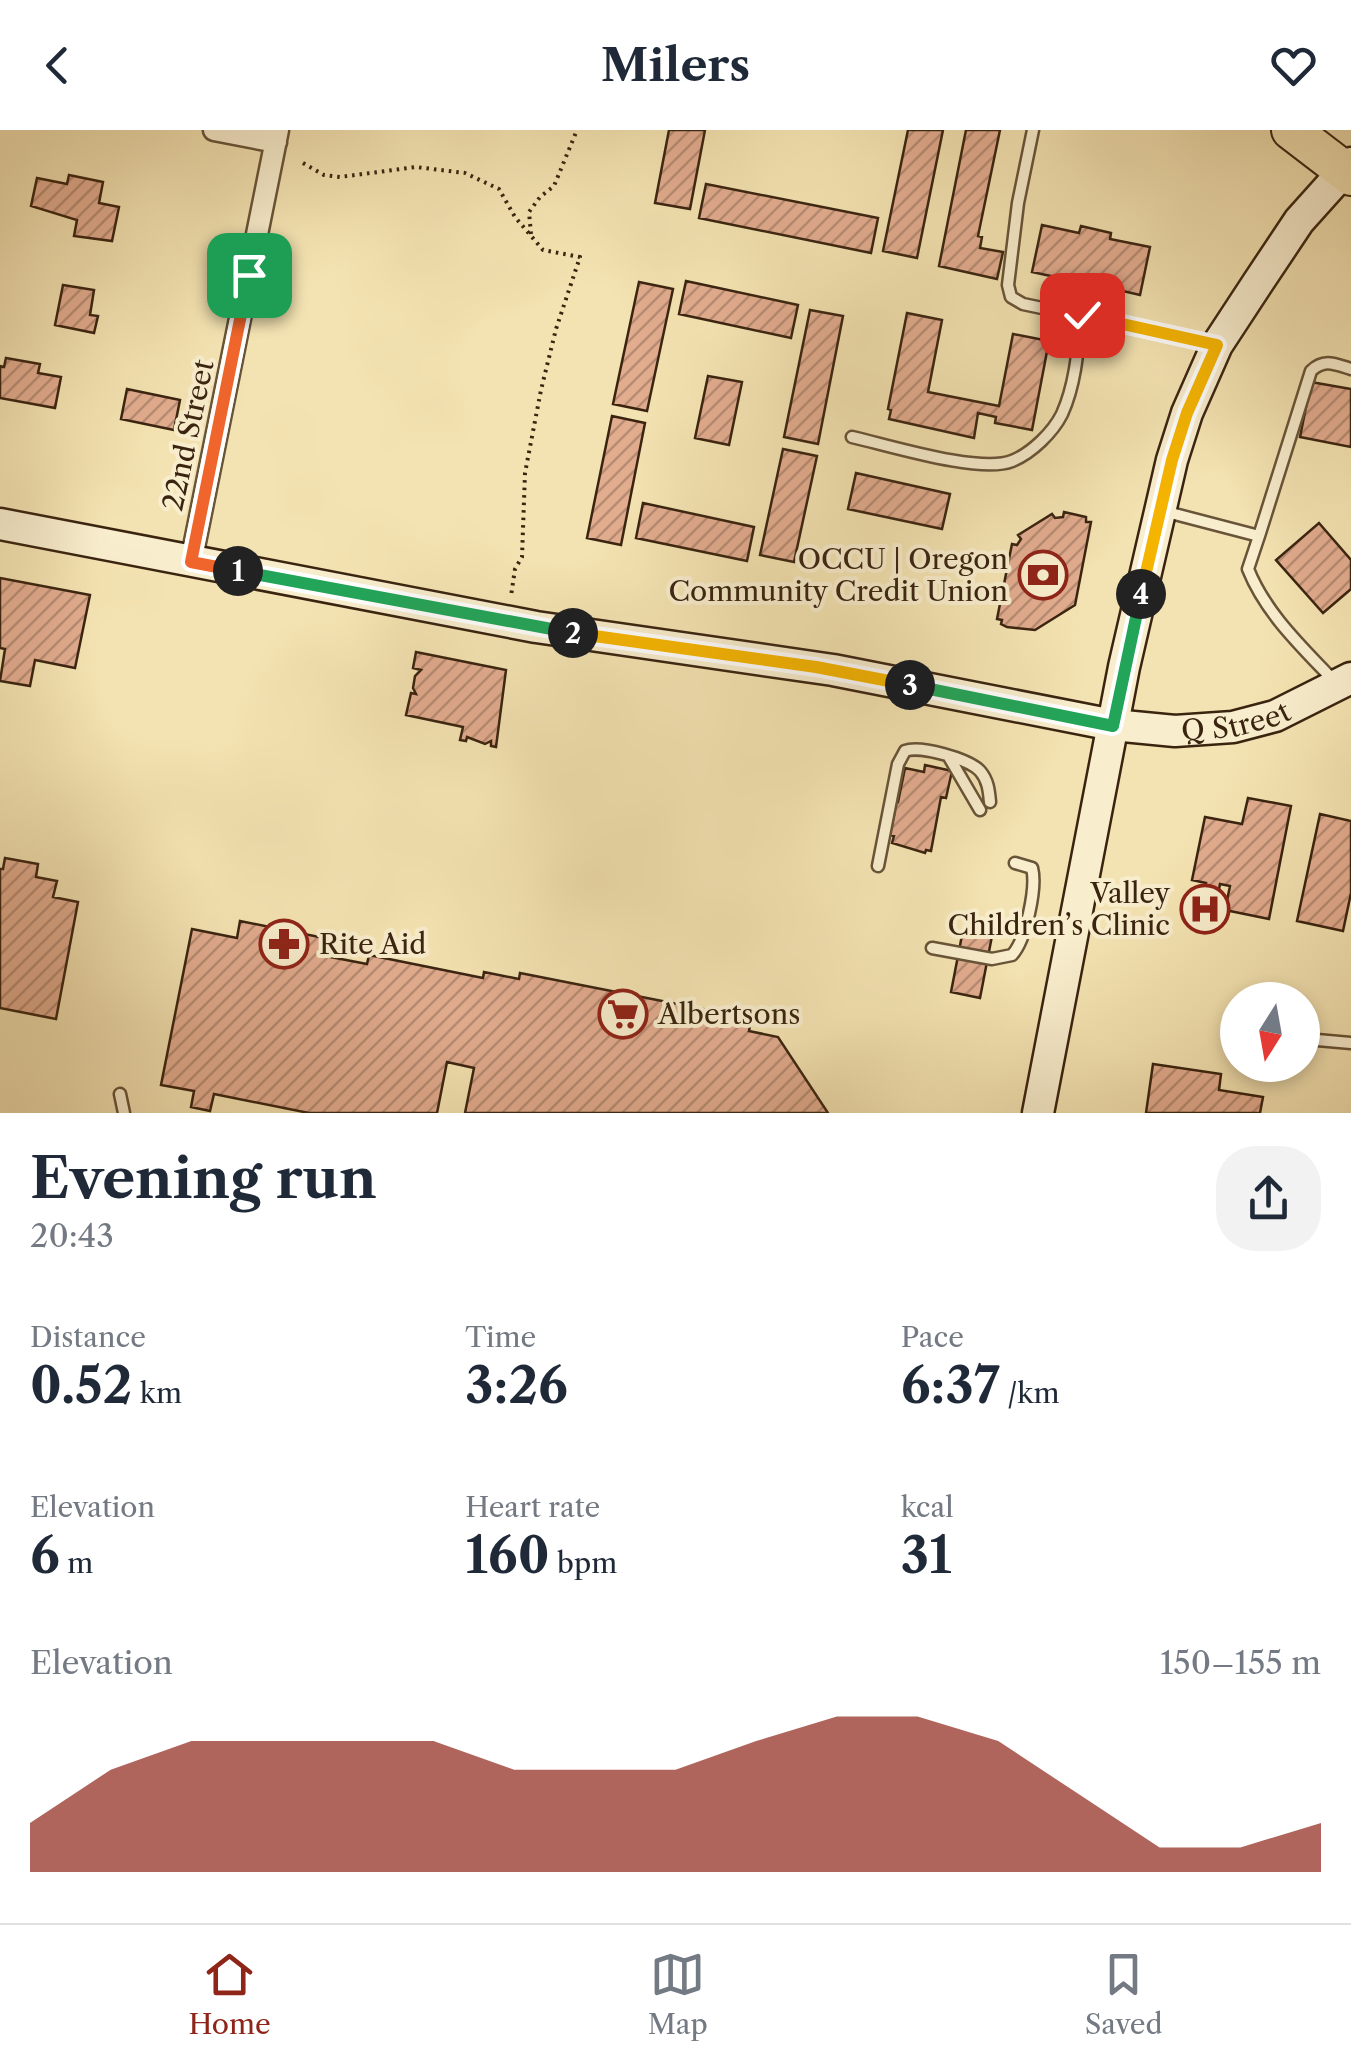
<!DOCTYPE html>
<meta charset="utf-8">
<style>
:root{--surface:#fff;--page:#f2f2f3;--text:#1f2937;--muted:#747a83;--line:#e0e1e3;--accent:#8f2418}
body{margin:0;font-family:"Libre Caslon Text",serif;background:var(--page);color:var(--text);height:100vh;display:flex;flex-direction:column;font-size:38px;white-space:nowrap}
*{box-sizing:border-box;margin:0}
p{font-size:32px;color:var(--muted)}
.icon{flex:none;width:55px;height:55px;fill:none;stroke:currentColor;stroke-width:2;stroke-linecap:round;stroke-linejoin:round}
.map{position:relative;height:983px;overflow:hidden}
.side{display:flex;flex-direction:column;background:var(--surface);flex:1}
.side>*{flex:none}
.needle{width:65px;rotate:191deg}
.fabs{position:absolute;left:1220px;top:852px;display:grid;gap:20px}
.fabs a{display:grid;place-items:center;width:100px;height:100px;border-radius:50%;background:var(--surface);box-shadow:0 5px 15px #0003;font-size:50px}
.pin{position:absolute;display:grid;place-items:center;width:85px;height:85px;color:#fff;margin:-42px;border-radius:20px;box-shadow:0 5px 15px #0006}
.km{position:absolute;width:50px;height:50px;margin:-25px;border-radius:50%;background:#222;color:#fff;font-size:28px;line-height:50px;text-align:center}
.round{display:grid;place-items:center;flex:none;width:105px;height:105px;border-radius:40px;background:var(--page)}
.headline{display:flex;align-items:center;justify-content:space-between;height:170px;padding:0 30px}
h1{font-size:55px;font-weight:700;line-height:75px}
.stats{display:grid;grid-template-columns:repeat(3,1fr);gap:15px;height:170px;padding:10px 30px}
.stats div{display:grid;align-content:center}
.stats b{font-size:50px;font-weight:700}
.stats small{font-size:28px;font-weight:400}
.stats p{font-size:28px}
.chart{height:280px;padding:20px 30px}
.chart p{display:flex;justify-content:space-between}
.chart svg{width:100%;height:180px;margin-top:10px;fill:var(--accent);opacity:.7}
header{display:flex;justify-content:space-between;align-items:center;height:130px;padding:0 30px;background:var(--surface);font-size:45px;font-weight:700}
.tab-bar{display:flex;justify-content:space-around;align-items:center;height:140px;border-top:2px solid var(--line);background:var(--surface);font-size:28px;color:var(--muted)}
.tab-bar a{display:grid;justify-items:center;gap:5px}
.tab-bar .selected{color:var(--accent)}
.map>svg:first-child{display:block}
.building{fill:url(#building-hatch);stroke:#3a2410;stroke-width:2.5}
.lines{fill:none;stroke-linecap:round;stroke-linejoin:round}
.lane-casing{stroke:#685438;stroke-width:15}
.street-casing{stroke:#685438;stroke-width:25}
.secondary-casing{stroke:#3a2410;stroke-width:35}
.highway-casing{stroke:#3a2410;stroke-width:42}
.path{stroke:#3a2410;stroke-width:4;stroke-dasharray:2.5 5;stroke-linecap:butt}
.lane{stroke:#f8edcd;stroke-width:10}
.street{stroke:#f8edcd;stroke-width:20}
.secondary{stroke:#f8edcd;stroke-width:30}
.highway{stroke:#f4e3b2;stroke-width:38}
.split-1-casing{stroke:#fff;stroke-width:20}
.split-2-casing{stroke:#fff;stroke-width:20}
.split-3-casing{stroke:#fff;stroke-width:20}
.split-4-casing{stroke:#fff;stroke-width:20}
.split-5-casing{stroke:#fff;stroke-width:20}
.split-1{stroke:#f0652b;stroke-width:12}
.split-2{stroke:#22a559;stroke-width:12}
.split-3{stroke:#f5b400;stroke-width:12}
.split-4{stroke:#22a559;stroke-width:12}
.split-5{stroke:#f5b400;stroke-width:12}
.labels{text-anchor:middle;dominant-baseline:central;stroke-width:8;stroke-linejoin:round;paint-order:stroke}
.street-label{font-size:28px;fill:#3a2410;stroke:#f8edcd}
.poi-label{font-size:28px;fill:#3a2410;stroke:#f8edcd;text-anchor:end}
</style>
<header><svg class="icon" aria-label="back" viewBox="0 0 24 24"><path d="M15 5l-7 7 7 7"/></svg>Milers<svg class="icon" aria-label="heart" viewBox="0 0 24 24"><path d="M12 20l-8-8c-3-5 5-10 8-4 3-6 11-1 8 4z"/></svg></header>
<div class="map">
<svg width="1351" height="983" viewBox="0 0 1351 983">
<defs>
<pattern id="building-hatch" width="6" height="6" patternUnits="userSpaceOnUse" patternTransform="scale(2.5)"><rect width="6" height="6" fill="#e2ac8f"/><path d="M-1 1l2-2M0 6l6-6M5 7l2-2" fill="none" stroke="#b88c73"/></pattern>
</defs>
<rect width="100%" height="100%" fill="#f4e3b2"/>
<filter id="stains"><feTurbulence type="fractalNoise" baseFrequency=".002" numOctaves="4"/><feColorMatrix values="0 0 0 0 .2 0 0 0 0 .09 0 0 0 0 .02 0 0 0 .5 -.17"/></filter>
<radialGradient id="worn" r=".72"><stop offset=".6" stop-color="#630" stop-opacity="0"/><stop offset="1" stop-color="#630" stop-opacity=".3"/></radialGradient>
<path class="building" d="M669,0h36l-15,79 -35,-6z
M908,0h35l-26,128 -34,-7z
M966,0h34l-22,106 4,1 -2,11 23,4 -6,27 -58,-13z
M69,45l34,7 -4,21 20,4 -7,34 -38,-5 3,-16 -46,-14 6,-28 30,6z
M706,54l172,34 -7,35 -172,-35z
M1042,95l37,8 2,-7 30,7 -1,6 40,8 -10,48 -30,-7 -2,13 -32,-7 3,-12 -47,-10z
M686,151l112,24 -7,33 -112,-24z
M639,152l34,7 -26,122 -34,-7z
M63,155l31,5 -4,25 8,1 -4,17 -39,-8z
M810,180l33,6 -25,128 -34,-7z
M907,183l35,7 -14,72 71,14 14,-72 36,7 -17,89 -37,-7 1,-6 -18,-4 -4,25 -85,-19 2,-9 -3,-1z
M6,228l34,6 -2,9 23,4 -6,31 -55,-10v-32l4,1z
M708,246l34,6 -13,63 -34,-7z
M1311,252l40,7v58l-51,-10z
M127,259l53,11 -6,30 -53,-11z
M612,286l33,7 -24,122 -34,-7z
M783,319l34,7 -23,106 -34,-7z
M856,343l94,21 -8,35 -94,-20z
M643,373l111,24 -7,34 -111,-23z
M1064,382l22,5v5h5l-16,83 -40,25 -28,-3 -6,-3 1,-4 -5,-1 15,-75 5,1 4,-6 -3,-4 34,-21 3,4 8,-1z
M1319,393l32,37v29l-28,24 -47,-53z
M0,448l90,17 -15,73 -40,-8 -5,26 -30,-5 5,-32 -5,-1z
M416,522l90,18 -10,77 -5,-1v-5l-6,3 -18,-7 -1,4 -6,-1 3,-13 -57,-12 5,-22 5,1 -3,-6 2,-12 6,-6 -8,-2z
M925,635l27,6 -6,27 -5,-1 -10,54 -5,-1 -1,3 -33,-10 2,-7 -4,-1 4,-20 -10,-2 2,-13 12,2 7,-34 19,4z
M1248,668l43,8 -22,113 -44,-9 5,-24 -10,-2 -5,27 -14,-3 5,-25 -14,-3 13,-63 37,7z
M1320,684l31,7v72l-8,38 -46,-10z
M5,728l33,6 -2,13 21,4 -4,16 25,5 -22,117 -56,-11v-139h3z
M240,791l84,17 -4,17 47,9 2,-9 114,23 1,-6 35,7 1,-6 198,39 -2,7 34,7 -1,5 29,6 50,76h-363l9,-45 -27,-6 -10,51h-128l-95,-19 -4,17 -19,-4 3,-16 -33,-6 31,-156 45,9z
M963,800l29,6 -12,62 -29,-6z
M1153,934l68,10 -2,16 44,7 -3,16h-114z"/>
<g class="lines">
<g class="lane-casing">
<path id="lane" d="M1033,0l-15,73 -10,82 3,12 12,7 191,40
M852,307c36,8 128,37 160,24 20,-8 41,-29 50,-47 14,-31 16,-66 19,-99
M1163,381l96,25 -11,33c18,45 54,78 87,113
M1259,406l52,-165c13,-13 24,-7 40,-2
M949,627l31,53
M878,736l20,-102 7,-13c15,-6 64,8 75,20 8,9 9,20 10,31
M932,818l60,11 20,-4c14,-15 25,-68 20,-87l-17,-5
M1317,910l34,3
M120,964l4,19"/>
</g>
<g class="street-casing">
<path id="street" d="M214,0l62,12
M191,432l87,-432"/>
</g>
<g class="secondary-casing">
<g id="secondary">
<path id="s1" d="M0,394l536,103 297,43 280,55 62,6 58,-4 42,-11 76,-38"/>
<path d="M1038,983l86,-446 48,-207 15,-47 30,-68 40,-61 42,-63 52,-58"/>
</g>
</g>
<g class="highway-casing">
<path id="highway" d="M1291,0l60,46"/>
</g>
<path class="path" d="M303,33l21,12 16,2 76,-10 49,6 34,16 16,28 28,33 37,7 -24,72 -15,61 -16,83 -3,84 -7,12 -4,27
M531,104l-2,-22 11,-15 14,-11 23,-56"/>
<use href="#lane" class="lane"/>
<use href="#street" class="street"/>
<use href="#secondary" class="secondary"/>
<use href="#highway" class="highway"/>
</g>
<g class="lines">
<g class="split-1-casing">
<path id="split-1" d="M238,441l-47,-9 58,-287"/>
</g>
<g class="split-2-casing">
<path id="split-2" d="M238,441l335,62"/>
</g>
<g class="split-3-casing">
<path id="split-3" d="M573,503l243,34 94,18"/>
</g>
<g class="split-4-casing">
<path id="split-4" d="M910,555l203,41 28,-132"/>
</g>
<g class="split-5-casing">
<path id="split-5" d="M1082,185l135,30 -30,68 -15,47 -31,134"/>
</g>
<use href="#split-1" class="split-1"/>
<use href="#split-2" class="split-2"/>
<use href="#split-3" class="split-3"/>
<use href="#split-4" class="split-4"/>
<use href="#split-5" class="split-5"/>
</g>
<defs>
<g id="bank-ring" transform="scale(2.5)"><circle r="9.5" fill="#f8edcd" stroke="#8f2418" stroke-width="1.5"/><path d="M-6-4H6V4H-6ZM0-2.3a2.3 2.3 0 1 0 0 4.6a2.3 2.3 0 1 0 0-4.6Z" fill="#8f2418"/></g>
<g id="hospital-ring" transform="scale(2.5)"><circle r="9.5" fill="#f8edcd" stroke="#8f2418" stroke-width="1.5"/><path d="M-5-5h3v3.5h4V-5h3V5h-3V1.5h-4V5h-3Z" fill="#8f2418"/></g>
<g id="pharmacy-ring" transform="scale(2.5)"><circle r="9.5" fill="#f8edcd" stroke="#8f2418" stroke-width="1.5"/><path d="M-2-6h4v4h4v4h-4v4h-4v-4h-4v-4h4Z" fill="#8f2418"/></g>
<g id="supermarket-ring" transform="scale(2.5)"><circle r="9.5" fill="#f8edcd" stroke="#8f2418" stroke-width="1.5"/><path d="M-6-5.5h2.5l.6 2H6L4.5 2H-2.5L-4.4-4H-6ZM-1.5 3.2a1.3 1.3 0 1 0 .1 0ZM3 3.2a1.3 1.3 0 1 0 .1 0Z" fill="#8f2418"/></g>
</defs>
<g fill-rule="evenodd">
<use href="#bank-ring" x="1043" y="445"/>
<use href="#hospital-ring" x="1205" y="779"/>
<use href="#pharmacy-ring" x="284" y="814"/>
<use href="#supermarket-ring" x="623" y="884"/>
</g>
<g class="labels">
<g class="street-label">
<text transform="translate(188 305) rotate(-78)">22nd Street</text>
<text stroke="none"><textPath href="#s1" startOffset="1255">Q Street</textPath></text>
</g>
<g class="poi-label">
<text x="1008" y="429">OCCU | Oregon<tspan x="1008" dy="32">Community Credit Union</tspan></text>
<text x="1170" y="763">Valley<tspan x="1170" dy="32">Children’s Clinic</tspan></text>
<text x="319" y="814" text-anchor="start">Rite Aid</text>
<text x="658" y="884" text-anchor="start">Albertsons</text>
</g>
</g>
<rect width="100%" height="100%" filter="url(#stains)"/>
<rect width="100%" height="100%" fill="url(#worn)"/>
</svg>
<div class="fabs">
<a><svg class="needle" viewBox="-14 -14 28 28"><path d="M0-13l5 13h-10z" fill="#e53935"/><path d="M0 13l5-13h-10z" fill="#747a83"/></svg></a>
</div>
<div class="pin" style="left:249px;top:145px;background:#1e9e55"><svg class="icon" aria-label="arrive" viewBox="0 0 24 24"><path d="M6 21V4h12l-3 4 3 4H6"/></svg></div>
<div class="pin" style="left:1082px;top:185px;background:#d93025"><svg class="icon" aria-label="check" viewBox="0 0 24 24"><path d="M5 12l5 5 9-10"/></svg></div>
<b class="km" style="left:238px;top:441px">1</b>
<b class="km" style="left:573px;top:503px">2</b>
<b class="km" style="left:910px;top:555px">3</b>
<b class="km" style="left:1141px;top:464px">4</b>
</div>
<section class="side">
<div class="headline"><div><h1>Evening run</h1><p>20:43</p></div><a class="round"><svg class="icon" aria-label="share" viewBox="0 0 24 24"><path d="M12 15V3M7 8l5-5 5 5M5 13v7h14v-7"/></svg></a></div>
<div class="stats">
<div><p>Distance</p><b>0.52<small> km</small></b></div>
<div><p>Time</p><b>3:26</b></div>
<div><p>Pace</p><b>6:37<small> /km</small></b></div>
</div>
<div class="stats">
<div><p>Elevation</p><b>6<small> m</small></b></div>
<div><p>Heart rate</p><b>160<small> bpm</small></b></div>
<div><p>kcal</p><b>31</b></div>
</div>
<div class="chart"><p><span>Elevation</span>150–155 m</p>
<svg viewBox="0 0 160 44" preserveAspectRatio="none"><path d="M0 44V32L10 19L20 12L30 12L40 12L50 12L60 19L70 19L80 19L90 12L100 6L110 6L120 12L130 25L140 38L150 38L160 32V44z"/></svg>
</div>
</section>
<nav class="tab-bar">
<a class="selected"><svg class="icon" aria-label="home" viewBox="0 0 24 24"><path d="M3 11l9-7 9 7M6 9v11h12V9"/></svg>Home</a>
<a><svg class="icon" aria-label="map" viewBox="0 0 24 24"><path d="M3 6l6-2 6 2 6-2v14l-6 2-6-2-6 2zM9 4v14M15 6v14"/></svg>Map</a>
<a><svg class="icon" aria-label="saved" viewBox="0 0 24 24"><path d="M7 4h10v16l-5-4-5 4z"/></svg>Saved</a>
</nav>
